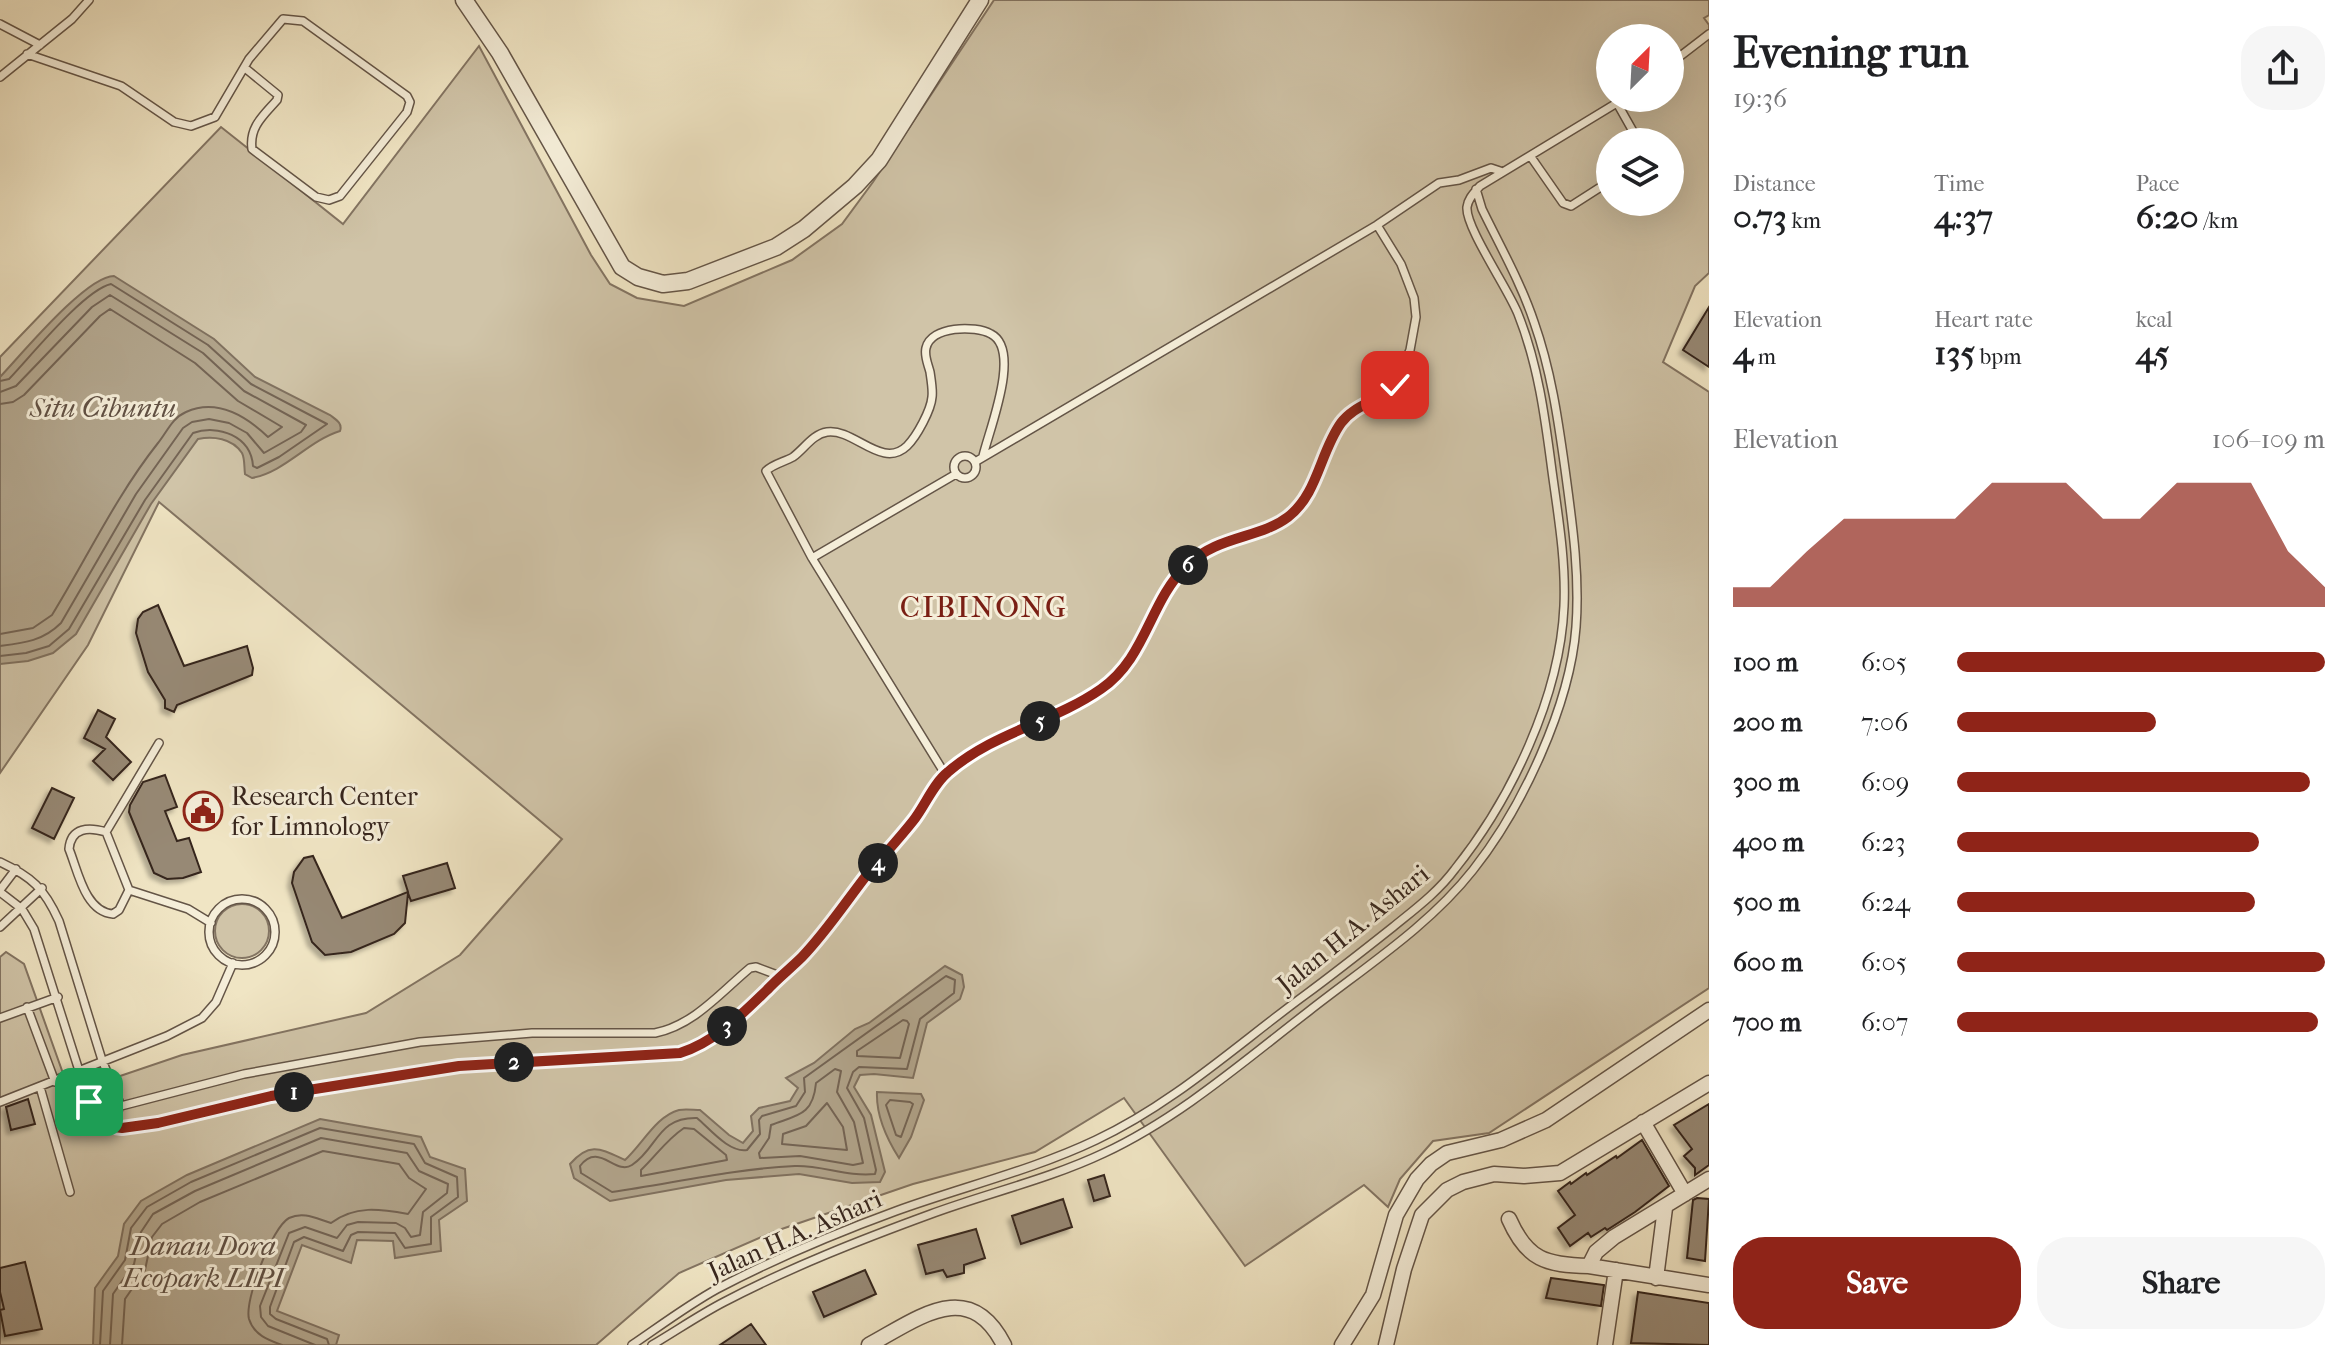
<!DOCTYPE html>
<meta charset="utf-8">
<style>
:root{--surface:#fff;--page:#f6f6f6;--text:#202124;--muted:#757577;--accent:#8f2418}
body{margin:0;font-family:"IM FELL French Canon",serif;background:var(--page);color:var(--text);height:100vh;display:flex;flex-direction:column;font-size:30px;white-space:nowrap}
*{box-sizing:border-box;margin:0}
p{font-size:26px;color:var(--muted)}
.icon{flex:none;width:44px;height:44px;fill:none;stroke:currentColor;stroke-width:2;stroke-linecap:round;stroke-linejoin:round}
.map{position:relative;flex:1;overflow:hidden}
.sheet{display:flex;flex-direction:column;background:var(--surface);width:640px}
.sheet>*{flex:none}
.needle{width:52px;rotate:24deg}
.buttons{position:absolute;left:1596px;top:24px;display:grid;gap:16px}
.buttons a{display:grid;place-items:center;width:88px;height:88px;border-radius:50%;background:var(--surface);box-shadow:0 8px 32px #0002;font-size:40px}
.pin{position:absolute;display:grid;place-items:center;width:68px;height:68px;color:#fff;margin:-34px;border-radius:16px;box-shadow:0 4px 12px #0006}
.km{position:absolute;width:40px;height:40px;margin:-20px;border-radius:50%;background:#222;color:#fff;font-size:22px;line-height:40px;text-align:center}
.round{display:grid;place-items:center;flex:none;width:84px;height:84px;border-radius:32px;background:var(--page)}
.summary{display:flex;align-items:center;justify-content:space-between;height:136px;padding:0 24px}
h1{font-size:44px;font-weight:700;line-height:60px}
.stats{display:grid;grid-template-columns:repeat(3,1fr);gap:12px;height:136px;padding:8px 24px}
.stats div{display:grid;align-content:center}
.stats b{font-size:34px;font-weight:700}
.stats small{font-size:22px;font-weight:400}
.stats p{font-size:22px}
.chart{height:224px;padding:16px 24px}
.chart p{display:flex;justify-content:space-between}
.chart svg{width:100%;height:144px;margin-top:8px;fill:var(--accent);opacity:.7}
.button{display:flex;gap:16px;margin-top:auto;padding:16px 24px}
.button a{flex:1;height:92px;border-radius:32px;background:var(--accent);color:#fff;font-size:32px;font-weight:700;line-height:92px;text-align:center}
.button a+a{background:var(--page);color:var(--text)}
ul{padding:0 24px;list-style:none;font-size:26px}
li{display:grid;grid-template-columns:128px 96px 1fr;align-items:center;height:60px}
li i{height:20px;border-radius:10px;background:var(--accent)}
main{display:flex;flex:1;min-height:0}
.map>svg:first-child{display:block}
.green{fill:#d0c4a8;stroke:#837462;stroke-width:2;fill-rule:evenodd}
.water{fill:#b1a48b;stroke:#80715f;stroke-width:2}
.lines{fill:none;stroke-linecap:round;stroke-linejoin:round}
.shore{stroke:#746454;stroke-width:2}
.building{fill:#978974;stroke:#36251d;stroke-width:2;filter:url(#shadow)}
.service-casing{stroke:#645547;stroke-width:10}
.minor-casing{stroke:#645547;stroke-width:17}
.tertiary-casing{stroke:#645547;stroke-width:19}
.service{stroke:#f5eed9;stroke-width:7}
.minor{stroke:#f5eed9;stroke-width:14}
.tertiary{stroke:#f5eed9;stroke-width:16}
.route-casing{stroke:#fff;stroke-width:16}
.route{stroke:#8f2418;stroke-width:10}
.labels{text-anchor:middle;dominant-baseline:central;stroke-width:6;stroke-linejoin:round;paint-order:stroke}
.poi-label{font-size:26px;fill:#36251d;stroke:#f5eed9;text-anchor:start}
.street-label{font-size:26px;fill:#36251d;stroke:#f5eed9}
.water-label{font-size:28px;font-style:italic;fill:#615144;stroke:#f5eed9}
.quarter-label{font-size:30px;letter-spacing:2px;fill:#7a1f14;stroke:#f5eed9}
</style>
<main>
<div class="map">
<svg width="1709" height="1345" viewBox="0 0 1709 1345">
<defs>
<filter id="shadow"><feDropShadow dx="-4" dy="4" stdDeviation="2" flood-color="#0004"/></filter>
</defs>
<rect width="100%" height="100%" fill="#f0e5c4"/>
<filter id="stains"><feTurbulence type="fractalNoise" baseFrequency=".0025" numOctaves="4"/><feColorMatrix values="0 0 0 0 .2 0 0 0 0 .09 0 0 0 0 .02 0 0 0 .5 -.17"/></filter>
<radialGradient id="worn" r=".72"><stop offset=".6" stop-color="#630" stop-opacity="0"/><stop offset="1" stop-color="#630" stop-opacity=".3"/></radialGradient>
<path class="green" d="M994,0h715v15l-5,3 5,7v248l-14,13 -32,76 46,30v596l-220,145 -56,8 -33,38 -12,28 -24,-22 -119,81 -121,-168 -89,54 -122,32 -140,48 -94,41 -83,72h-596v-388l6,-5 18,12 46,129 112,-38 184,-42 94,-58 102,-116 -403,-337 -71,143 -88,128v-416l221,-230 122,97 136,-178 112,209 19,29 27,14 47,8 108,-46 50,-36 31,-42zM1610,38h60v60h-60zM1610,142h60v60h-60z
M215 931a27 27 0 1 1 54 0a27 27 0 1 1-54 0Z"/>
<path class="water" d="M114,276l100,63 41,38 75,38c5,4 13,8 10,16 -32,10 -55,41 -88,47l-7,-4c-1,-7 0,-15 -3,-21 -10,-15 -29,-17 -44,-14l-47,65 -75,130 -23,19 -25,8 -28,3v-287c21,-22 86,-101 114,-101z
M945,966l17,9 2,12 -4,12 -33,24 -14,55 -39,-4 -14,1 -6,12 17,28 14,57 -5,10 -28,1 -53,-9 -73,6 -116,21 -36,-23 -4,-14c20,-23 31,-15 55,-4 17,-15 31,-44 54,-50 6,-1 15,0 21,0l29,25 14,8 10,-12 -2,-15 8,-8 31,-7 8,-13 -12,-10 28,-15 41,-34 14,-6z
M877,1092l44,2 3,6 -13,37 -12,21c-12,-19 -23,-44 -22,-66z
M320,1119l101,18 9,20 35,12 2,32 -28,19 2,31 -46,7 -2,-17 -36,-1 -6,23 -49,-18 -25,66 62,24 -3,10h-243l2,-57 23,-32 6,-32 17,-23 46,-26z"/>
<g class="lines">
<path class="shore" d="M0,381l9,-2c22,-23 75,-89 102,-95l97,61 43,39 76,40 -48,33 -22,11 -4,-2c-2,-30 -35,-42 -60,-33l-48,67 -76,129 -20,17 -23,7 -26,3
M0,392l16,-6 76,-79 18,-12 93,58 41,38 62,34 -5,7 -37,21 -17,-20 -18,-10 -20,-4 -17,3 -9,6 -47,66 -75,129c-18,18 -37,20 -61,23
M0,404l13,-2 11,-7 76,-79 10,-7 85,54 43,38 44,26 -14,10c-22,-21 -51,-39 -82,-25 -14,6 -19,20 -28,31 -42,53 -71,115 -106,172l-19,13 -33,6
M946,976l9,4 -1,13 -34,26 -13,50 -48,-2 -6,5 -6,16 17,30 12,52 -1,4c-28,3 -53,-9 -80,-8 -62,3 -121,17 -183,26l-31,-19 -1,-7c19,-25 35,10 52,-1 26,-17 25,-48 65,-47 13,11 32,35 50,32l13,-16 -1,-14 3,-4 34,-10 9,-14 -1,-14z
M903,1020l4,1 2,3 -9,34 -43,-2v-5z
M835,1069l6,2 -4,21 17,30 9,41 -10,2 -53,-9 -40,2 -1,-5 10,-15 2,-13c26,-10 42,-9 45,-42z
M890,1100l20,2 3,2 -12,33 -5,-2 -10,-30z
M827,1103l16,24 4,23 -65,-6 1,-10 23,-8z
M684,1128l10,1 32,26 1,5 -86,16v-6c15,-14 25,-30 43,-42z
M100,1345l3,-54 22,-31 6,-32 16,-21 44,-25 129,-54 94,16 11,19 32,14 1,20 -27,20v27l-26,4 -10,-15 -37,-1 -7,3 -8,16 -39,-14 -10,5 -24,65v7l6,5 51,20 2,6
M110,1345l3,-51 21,-30 7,-32 12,-18 42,-23 126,-53 86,15 12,18 29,13 -1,9 -24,19 -3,23 -9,2 -6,-9 -9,-5 -38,-1 -11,3 -10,13 -32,-11 -16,6 -29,73 1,11 7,9 47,19
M122,1345l3,-46 20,-29 7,-33 10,-13 38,-22 123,-51 76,13 10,14 17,11 -18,25c-28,-5 -53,-9 -77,9 -14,-4 -27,-12 -42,-5 -17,9 -45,83 -40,101 5,16 19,21 33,26"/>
</g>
<path class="building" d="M1709,307v60l-26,-17z
M158,605l26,61 63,-20 6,22 -1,7 -75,30 -3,7 -9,-4v-8l-17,-28 -12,-39 2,-14 5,-7z
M98,710l17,9 -9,18 25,25 -18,18 -20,-19 12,-12 -21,-11z
M165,775l12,32 -12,4 12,30 12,-3 12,34 -18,6 -16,1 -13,-6 -25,-61 1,-7 13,-23z
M52,788l22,10 -20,41 -22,-11z
M313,856l29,62 66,-26 -5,-16 44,-13 8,25 -44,13 -3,-8 -3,30 -11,11 -43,18 -26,3 -13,-13 -20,-59 2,-11 10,-14z
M28,1099l7,25 -24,6 -5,-23z
M1709,1104v61l-14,10v-7l-11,-12 8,-7 -18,-24z
M1642,1140l27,46 -34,26 -28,18 -2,-2 -14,9 -3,-4 -18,13 -12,-18 17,-13 -17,-24 12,-9 1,2 15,-11 1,2 29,-19 1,2z
M1104,1175l6,21 -16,5 -6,-21z
M1697,1198l12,1 -4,62 -18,-3 6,-58z
M1063,1199l9,28 -51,17 -9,-28z
M976,1229l9,29 -21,7v8l-17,4 -4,-7 -17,4 -8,-29z
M25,1262l17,67 -37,7 -5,-26 4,-1 -4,-17v-24z
M865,1270l11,24 -52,23 -11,-25z
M1551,1278l53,7 -3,21 -55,-8z
M1638,1292l71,11v42l-78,-2z
M751,1324l15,21h-46z"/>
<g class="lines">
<g class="service-casing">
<path id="service" d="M0,24l40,21
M27,54l94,32 53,36 17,4 24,-9 34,-58 34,-40 20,2 104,75 3,6 -3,10 -67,84 -11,4 -13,-3 -64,-48c-3,-22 11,-33 25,-49l1,-5 -33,-27
M1670,64l39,-30
M0,77l72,-58 17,-19
M1617,103l22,39
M1531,157l32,46 8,3 39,-25
M954 467a11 11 0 1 1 22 0a11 11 0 1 1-22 0Z
M975,462l402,-237 62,-42 20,-3 32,-12 12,4
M812,558l-46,-87c7,-7 18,-9 27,-14 11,-8 20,-23 34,-25 27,-4 55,38 80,14 10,-10 24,-36 25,-49 1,-7 -1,-18 -2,-25 -2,-8 -6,-16 -4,-24 5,-22 49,-23 65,-14 31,16 -2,96 -8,122
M159,743l-53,89 23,58 59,19 23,14
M945,774l-133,-216 144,-84
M106,832c-17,-5 -35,-5 -37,17 9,22 16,63 44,65l6,-4 10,-20
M0,862c32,15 44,26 59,59l43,139 19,46 123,-32 176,-32 112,-9h123c39,-8 65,-40 95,-65l6,-1 24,9
M0,890l16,-21
M0,892l22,17 12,20 55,173 10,18 8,6 27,1 137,-31 188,-30 221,-13 29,-12 41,-34 52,-50 112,-137 31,-46 56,-38 47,-18 54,-29 19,-16 13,-17 31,-62 20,-27 28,-20 58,-21 14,-7 14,-11 19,-35 15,-37 10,-15 8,-9 37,-21 7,-6 15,-35 6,-33 -2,-19 -13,-34 -24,-39
M209 932a33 33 0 1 1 66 0a33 33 0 1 1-66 0Z
M0,927l42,-39
M27,1007l28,75
M0,1018l58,-21
M40,1087l30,105
M0,1102l167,-66 35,-18 14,-16 17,-39
M107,1126l14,-20
M632,1345c28,-19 56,-40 85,-56 57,-30 119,-56 179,-78 66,-24 137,-41 200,-71 77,-36 142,-96 209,-145 30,-22 59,-45 88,-68 22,-18 45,-35 62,-58 56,-70 105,-172 109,-263 2,-45 -6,-91 -12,-135 -7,-54 -14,-107 -34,-157 -9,-24 -53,-87 -51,-107 1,-9 8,-15 13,-21l145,-88
M652,1345c24,-14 47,-30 72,-43 67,-35 136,-62 207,-88 57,-21 118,-35 173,-61 75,-35 140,-92 205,-142 56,-44 120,-85 164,-141 49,-62 97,-164 103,-243 4,-53 -4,-106 -11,-158 -7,-50 -14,-99 -31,-147 -13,-39 -34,-76 -52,-113l-6,-20"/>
</g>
<g class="minor-casing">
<path id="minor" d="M1643,1122l42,72
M1709,1179l-95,58 -18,15 -7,14 120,19
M1509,1219c18,41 37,46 80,47
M1656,1278l9,-70
M869,1345c50,-27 100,-68 135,0
M1342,1345l31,-50 23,-80 21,-36 14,-15 16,-11 54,-13 45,-20 163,-110
M1386,1345l18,-76 18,-54 25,-25 16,-8 31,-8 30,2 36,-3 149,-90
M1605,1345l11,-75"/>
</g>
<g class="tertiary-casing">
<path id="tertiary" d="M464,0l36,53 122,214 16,10 25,7 25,-3 88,-34 28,-18 51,-43 24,-26 101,-160"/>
</g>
<use href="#service" class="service"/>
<use href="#minor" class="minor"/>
<use href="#tertiary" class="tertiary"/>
</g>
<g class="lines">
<g class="route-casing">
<path id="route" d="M89,1102l10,18 8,6 15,2 36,-5 113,-27 188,-30 221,-13c35,-11 61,-38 87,-63 11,-12 24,-22 35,-33 24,-25 43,-54 64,-81 15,-18 32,-36 47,-55 12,-15 20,-37 35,-49 46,-40 104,-49 153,-83 45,-31 48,-86 85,-123 32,-31 73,-27 102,-49 30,-23 32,-65 53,-94 13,-18 38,-22 54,-38"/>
</g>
<use href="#route" class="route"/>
</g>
<defs>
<g id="civic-ring" transform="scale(2)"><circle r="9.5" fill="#f5eed9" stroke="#8f2418" stroke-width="1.5"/><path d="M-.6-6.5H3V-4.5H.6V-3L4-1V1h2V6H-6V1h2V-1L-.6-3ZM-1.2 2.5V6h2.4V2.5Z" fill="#8f2418"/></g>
</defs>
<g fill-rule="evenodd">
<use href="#civic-ring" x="203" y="811"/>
</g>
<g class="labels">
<g class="poi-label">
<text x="231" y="796">Research Center<tspan x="231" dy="30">for Limnology</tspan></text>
</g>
<g class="street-label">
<text transform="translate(1353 929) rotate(-39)">Jalan H.A. Ashari</text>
<text transform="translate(795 1235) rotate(-24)">Jalan H.A. Ashari</text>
</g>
<g class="water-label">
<text x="103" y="407">Situ Cibuntu</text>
<text x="203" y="1245">Danau Dora<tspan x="203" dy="32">Ecopark LIPI</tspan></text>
</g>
<g class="quarter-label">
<text x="984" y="607">CIBINONG</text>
</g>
</g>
<rect width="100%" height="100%" filter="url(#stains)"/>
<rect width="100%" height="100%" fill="url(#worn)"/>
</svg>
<div class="buttons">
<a><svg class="needle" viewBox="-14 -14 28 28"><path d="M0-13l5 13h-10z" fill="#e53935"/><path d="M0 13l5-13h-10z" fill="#757577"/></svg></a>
<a><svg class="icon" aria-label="layers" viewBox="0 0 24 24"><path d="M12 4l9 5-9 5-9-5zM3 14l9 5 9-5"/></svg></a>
</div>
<div class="pin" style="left:89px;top:1102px;background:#1e9e55"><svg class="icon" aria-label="arrive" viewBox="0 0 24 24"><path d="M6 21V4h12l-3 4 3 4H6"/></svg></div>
<div class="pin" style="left:1395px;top:385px;background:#d93025"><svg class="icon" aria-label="check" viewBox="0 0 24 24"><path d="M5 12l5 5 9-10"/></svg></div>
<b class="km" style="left:294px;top:1092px">1</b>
<b class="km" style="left:514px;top:1062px">2</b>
<b class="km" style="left:727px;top:1026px">3</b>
<b class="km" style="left:878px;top:863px">4</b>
<b class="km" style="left:1040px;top:721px">5</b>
<b class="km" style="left:1188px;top:565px">6</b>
</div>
<section class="sheet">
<div class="summary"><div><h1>Evening run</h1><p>19:36</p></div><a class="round"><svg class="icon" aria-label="share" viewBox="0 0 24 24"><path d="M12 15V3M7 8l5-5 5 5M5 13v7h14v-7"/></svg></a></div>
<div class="stats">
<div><p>Distance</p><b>0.73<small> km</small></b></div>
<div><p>Time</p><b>4:37</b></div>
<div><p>Pace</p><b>6:20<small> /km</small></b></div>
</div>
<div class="stats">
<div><p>Elevation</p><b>4<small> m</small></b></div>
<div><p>Heart rate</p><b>135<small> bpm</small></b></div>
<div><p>kcal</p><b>45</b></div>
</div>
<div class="chart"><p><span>Elevation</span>106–109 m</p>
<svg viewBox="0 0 160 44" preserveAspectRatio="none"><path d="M0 44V38L10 38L20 27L30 17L40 17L50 17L60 17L70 6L80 6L90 6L100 17L110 17L120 6L130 6L140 6L150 27L160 38V44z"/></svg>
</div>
<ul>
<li><b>100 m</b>6:05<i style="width:100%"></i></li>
<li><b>200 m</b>7:06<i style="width:54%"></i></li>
<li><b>300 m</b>6:09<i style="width:96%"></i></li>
<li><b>400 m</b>6:23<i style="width:82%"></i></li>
<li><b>500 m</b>6:24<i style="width:81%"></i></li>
<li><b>600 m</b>6:05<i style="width:100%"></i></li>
<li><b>700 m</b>6:07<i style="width:98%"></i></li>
</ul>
<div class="button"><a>Save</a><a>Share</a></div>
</section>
</main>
